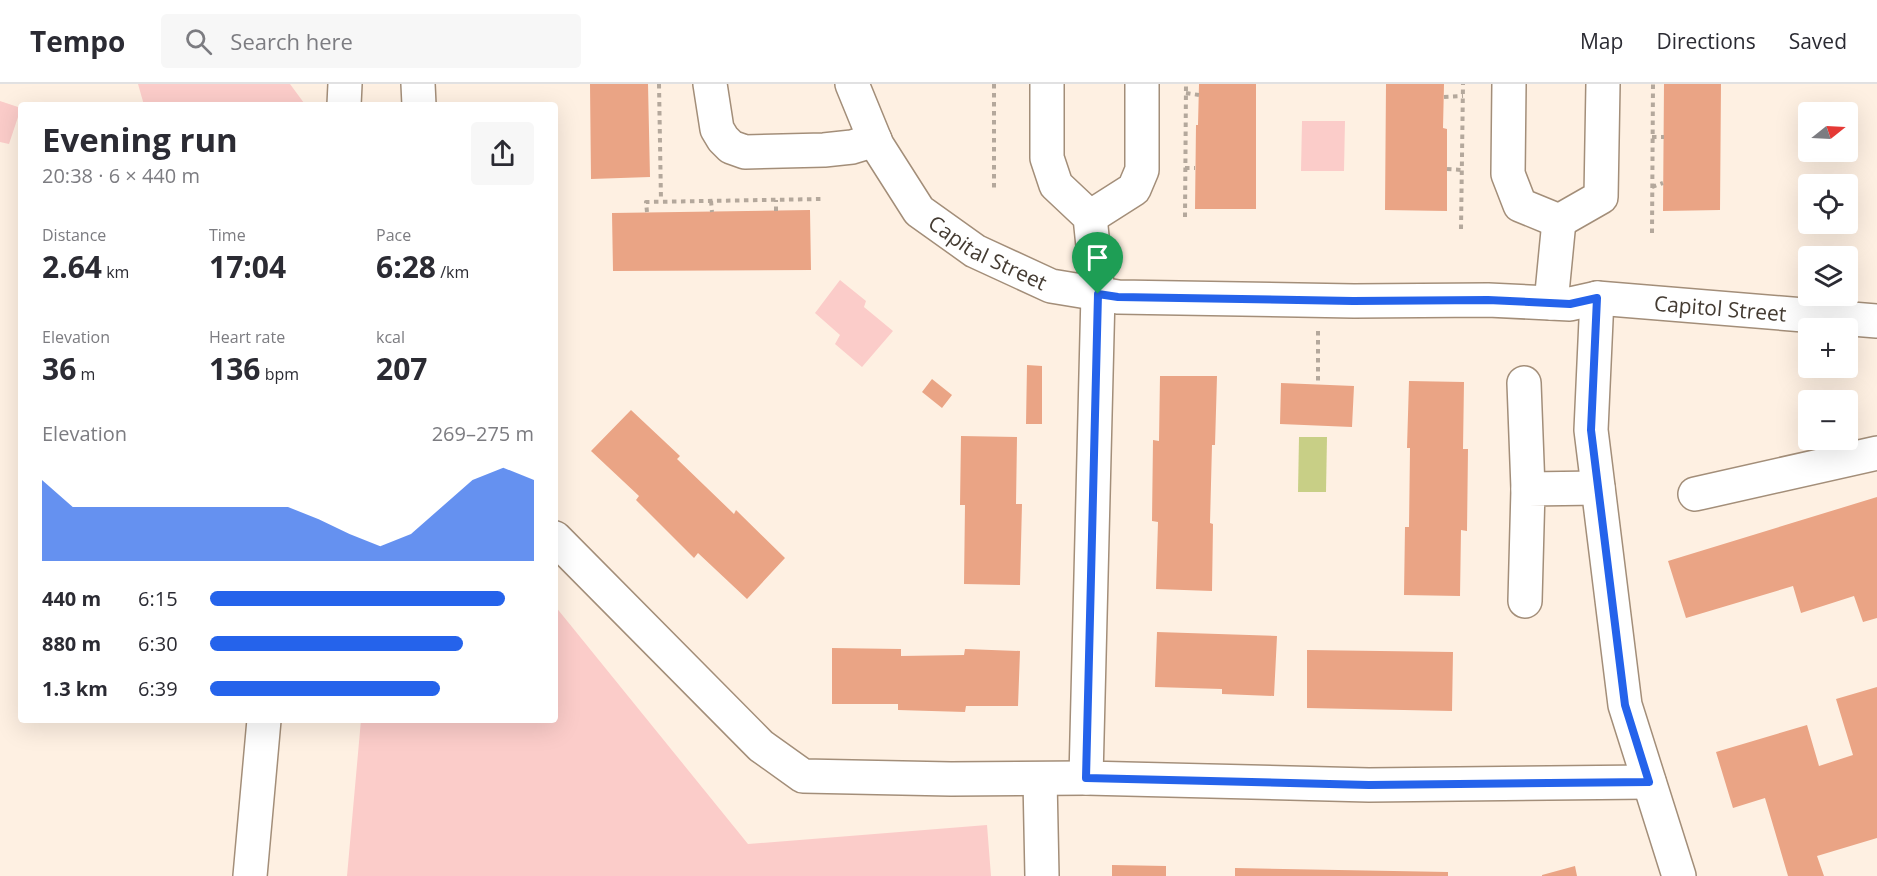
<!DOCTYPE html>
<meta charset="utf-8">
<style>
:root{--surface:#fff;--page:#f7f7f7;--text:#2b2b33;--muted:#7c7c81;--line:#e1e1e2;--accent:#2563eb}
body{margin:0;font-family:"Open Sans",sans-serif;background:var(--page);color:var(--text);height:100vh;display:flex;flex-direction:column;font-size:22px;white-space:nowrap}
*{box-sizing:border-box;margin:0}
p{font-size:20px;color:var(--muted)}
.icon{flex:none;width:33px;height:33px;fill:none;stroke:currentColor;stroke-width:2;stroke-linecap:round;stroke-linejoin:round}
.map{position:relative;flex:1;overflow:hidden}
.details{position:absolute;left:18px;top:18px;width:540px;height:621px;display:flex;flex-direction:column;background:var(--surface);border-radius:6px;box-shadow:0 6px 24px #0002}
.details>*{flex:none}
.needle{width:39px;rotate:72deg}
.fabs{position:absolute;left:1798px;top:18px;display:grid;gap:12px}
.fabs a{display:grid;place-items:center;width:60px;height:60px;border-radius:6px;background:var(--surface);box-shadow:0 6px 24px #0002;font-size:30px}
.pin{position:absolute;display:grid;place-items:center;width:51px;height:51px;color:#fff;margin:-62px -26px;border-radius:50% 50% 50% 0;rotate:-45deg;box-shadow:0 0 6px #0007}
.pin .icon{rotate:45deg}
.round{display:grid;place-items:center;flex:none;width:63px;height:63px;border-radius:6px;background:var(--page)}
.summary{display:flex;align-items:center;justify-content:space-between;height:102px;padding:0 24px}
h1{font-size:33px;font-weight:700;line-height:45px}
.stats{display:grid;grid-template-columns:repeat(3,1fr);gap:9px;height:102px;padding:6px 24px}
.stats div{display:grid;align-content:center}
.stats b{font-size:30px;font-weight:700}
.stats small{font-size:16px;font-weight:400}
.stats p{font-size:16px}
.chart{height:168px;padding:12px 24px}
.chart p{display:flex;justify-content:space-between}
.chart svg{width:100%;height:108px;margin-top:6px;fill:var(--accent);opacity:.7}
ul{padding:0 24px;list-style:none;font-size:20px}
li{display:grid;grid-template-columns:96px 72px 1fr;align-items:center;height:45px}
li i{height:15px;border-radius:8px;background:var(--accent)}
header{display:flex;align-items:center;gap:36px;box-sizing:border-box;height:84px;padding:0 30px;background:var(--surface);border-bottom:2px solid var(--line)}
header strong{font-size:28px}
nav{display:flex;gap:33px;margin-inline-start:auto;font-size:21px}
.search{width:420px;height:54px;background:var(--page);display:flex;align-items:center;gap:15px;box-sizing:border-box;padding:0 21px;border-radius:6px;color:var(--muted);font-size:22px}
.map>svg:first-child{display:block}
.green{fill:#fbccc9}
.water{fill:#c8cf86}
.building{fill:#eaa485}
.lines{fill:none;stroke-linecap:round;stroke-linejoin:round}
.minor-casing{stroke:#a38e79;stroke-width:36}
.path{stroke:#b4a89c;stroke-width:4;stroke-dasharray:4.5 4.5;stroke-linecap:butt}
.minor{stroke:#fff;stroke-width:33}
.route-casing{stroke:#fff;stroke-width:12}
.route{stroke:#2563eb;stroke-width:8}
.labels{text-anchor:middle;dominant-baseline:central;stroke-width:4.5;stroke-linejoin:round;paint-order:stroke}
.street-label{font-size:21px;fill:#443b32;stroke:#fff}
</style>
<header>
<strong>Tempo</strong>
<div class="search"><svg class="icon" aria-label="search" viewBox="0 0 24 24"><circle cx="10" cy="10" r="6"/><path d="M15 15l6 6"/></svg>Search here</div>
<nav><a>Map</a><a>Directions</a><a>Saved</a></nav>
</header>
<div class="map">
<svg width="1877" height="792" viewBox="0 0 1877 792">
<rect width="100%" height="100%" fill="#fef0e2"/>
<path class="green" d="M138,0h152l14,19v2h-160z
M0,17l21,7 -12,36 -9,-2z
M1302,37h43l-1,50h-43z
M840,196l26,21 -2,6 29,24 -31,36 -27,-23 5,-9 -25,-22z
M555,522l193,238 239,-19 4,51h-644l14,-156h194z"/>
<path class="water" d="M1299,353h28l-1,55h-28z"/>
<path class="building" d="M590,0h58l2,93 -59,2z
M1199,0h57v125h-61l1,-84h2z
M1386,0h58l-1,44 4,1v82l-62,-1z
M1664,0h57l-1,126 -57,1z
M810,126l1,60 -198,1 -1,-58z
M1027,281l15,1v58h-16z
M1160,292h57l-2,69h-3l-2,78 3,1 -1,67 -56,-2 2,-67 -6,-1 1,-81 6,1z
M932,295l20,16 -10,13 -20,-16z
M1409,297l55,1 -1,67h5l-1,82 -6,-1 -1,66 -56,-1 1,-68h4l1,-79h-3z
M1281,299l73,3 -2,41 -72,-3z
M631,326l49,46 -3,3 57,55 2,-4 49,48 -38,41 -49,-46 -4,5 -58,-58 3,-4 -48,-45z
M961,352l56,1 -1,67h6l-2,81 -56,-1 1,-79h-5z
M1877,413v121l-14,4 -9,-26 -53,17 -8,-27 -107,32 -18,-57z
M1157,548l120,4 -3,60 -52,-2v-5l-67,-2z
M832,564l69,1v7l63,-1 1,-6 55,2 -2,55h-52l-1,6 -67,-2v-6h-66z
M1307,566l146,2 -1,59 -145,-3z
M1877,603v151l-60,18 7,20h-36l-23,-78 -32,10 -17,-56 91,-27 12,41 34,-11 -17,-56z
M1112,781l54,1v10h-54z
M1575,782l2,10h-35v-1z
M1235,784l213,4v4h-213z"/>
<g class="lines">
<g class="minor-casing">
<g id="minor">
<path d="M418,0l1,21"/>
<path d="M710,0l7,45 6,10 8,8 14,5 79,-2 28,-3 23,-7"/>
<path id="s1" d="M852,0l25,61 42,66 56,40 76,35 67,11 236,4 134,-1 82,4 27,-6 280,23"/>
<path d="M1047,0v74l9,27 34,32 8,77 -12,484 283,7 280,-3"/>
<path d="M1509,0l-1,90 12,31 39,16"/>
<path d="M344,21l1,-21"/>
<path d="M1090,133l44,-28 8,-19v-86"/>
<path d="M1559,137l42,-24 2,-113"/>
<path d="M1597,214l-6,132 34,275 54,171"/>
<path d="M1551,219l8,-82"/>
<path d="M1524,299l4,106"/>
<path d="M1695,410l182,-41"/>
<path d="M555,454l206,208 42,30 148,3 135,-1"/>
<path d="M1525,517l3,-112 70,-1"/>
<path d="M1040,695l2,97"/>
<path d="M250,792l14,-156"/>
</g>
</g>
<path class="path" d="M659,0l2,117
M994,0v107
M1186,9l13,2
M1444,13l19,-1
M1652,53h12
M1185,84h10
M1447,85l15,1
M1652,103l11,-4
M711,117l1,11
M776,127v-11
M647,128l-1,-10 175,-3
M1185,133l1,-133
M1461,145l2,-145
M1652,149l1,-149
M1318,247v54"/>
<use href="#minor" class="minor"/>
</g>
<g class="lines">
<g class="route-casing">
<path id="route" d="M1098,210l20,3 235,4 135,-1 82,4 27,-6 -6,132 34,275 24,77 -280,3 -283,-7z"/>
</g>
<use href="#route" class="route"/>
</g>
<g class="labels">
<g class="street-label">
<text stroke="none"><textPath href="#s1" startOffset="225">Capital Street</textPath></text>
<text stroke="none"><textPath href="#s1" startOffset="968">Capitol Street</textPath></text>
</g>
</g>
</svg>
<div class="fabs">
<a><svg class="needle" viewBox="-14 -14 28 28"><path d="M0-13l5 13h-10z" fill="#e53935"/><path d="M0 13l5-13h-10z" fill="#7c7c81"/></svg></a>
<a><svg class="icon" aria-label="locate" viewBox="0 0 24 24"><circle cx="12" cy="12" r="6"/><path d="M12 2v4M12 18v4M2 12h4M18 12h4"/></svg></a>
<a><svg class="icon" aria-label="layers" viewBox="0 0 24 24"><path d="M12 4l9 5-9 5-9-5zM3 14l9 5 9-5"/></svg></a>
<a>+</a>
<a>−</a>
</div>
<div class="pin" style="left:1098px;top:210px;background:#1e9e55"><svg class="icon" aria-label="arrive" viewBox="0 0 24 24"><path d="M6 21V4h12l-3 4 3 4H6"/></svg></div>
<section class="details">
<div class="summary"><div><h1>Evening run</h1><p>20:38 · 6 × 440 m</p></div><a class="round"><svg class="icon" aria-label="share" viewBox="0 0 24 24"><path d="M12 15V3M7 8l5-5 5 5M5 13v7h14v-7"/></svg></a></div>
<div class="stats">
<div><p>Distance</p><b>2.64<small> km</small></b></div>
<div><p>Time</p><b>17:04</b></div>
<div><p>Pace</p><b>6:28<small> /km</small></b></div>
</div>
<div class="stats">
<div><p>Elevation</p><b>36<small> m</small></b></div>
<div><p>Heart rate</p><b>136<small> bpm</small></b></div>
<div><p>kcal</p><b>207</b></div>
</div>
<div class="chart"><p><span>Elevation</span>269–275 m</p>
<svg viewBox="0 0 160 44" preserveAspectRatio="none"><path d="M0 44V11L10 22L20 22L30 22L40 22L50 22L60 22L70 22L80 22L90 27L100 33L110 38L120 33L130 22L140 11L150 6L160 11V44z"/></svg>
</div>
<ul>
<li><b>440 m</b>6:15<i style="width:91%"></i></li>
<li><b>880 m</b>6:30<i style="width:78%"></i></li>
<li><b>1.3 km</b>6:39<i style="width:71%"></i></li>
</ul>
</section>
</div>
